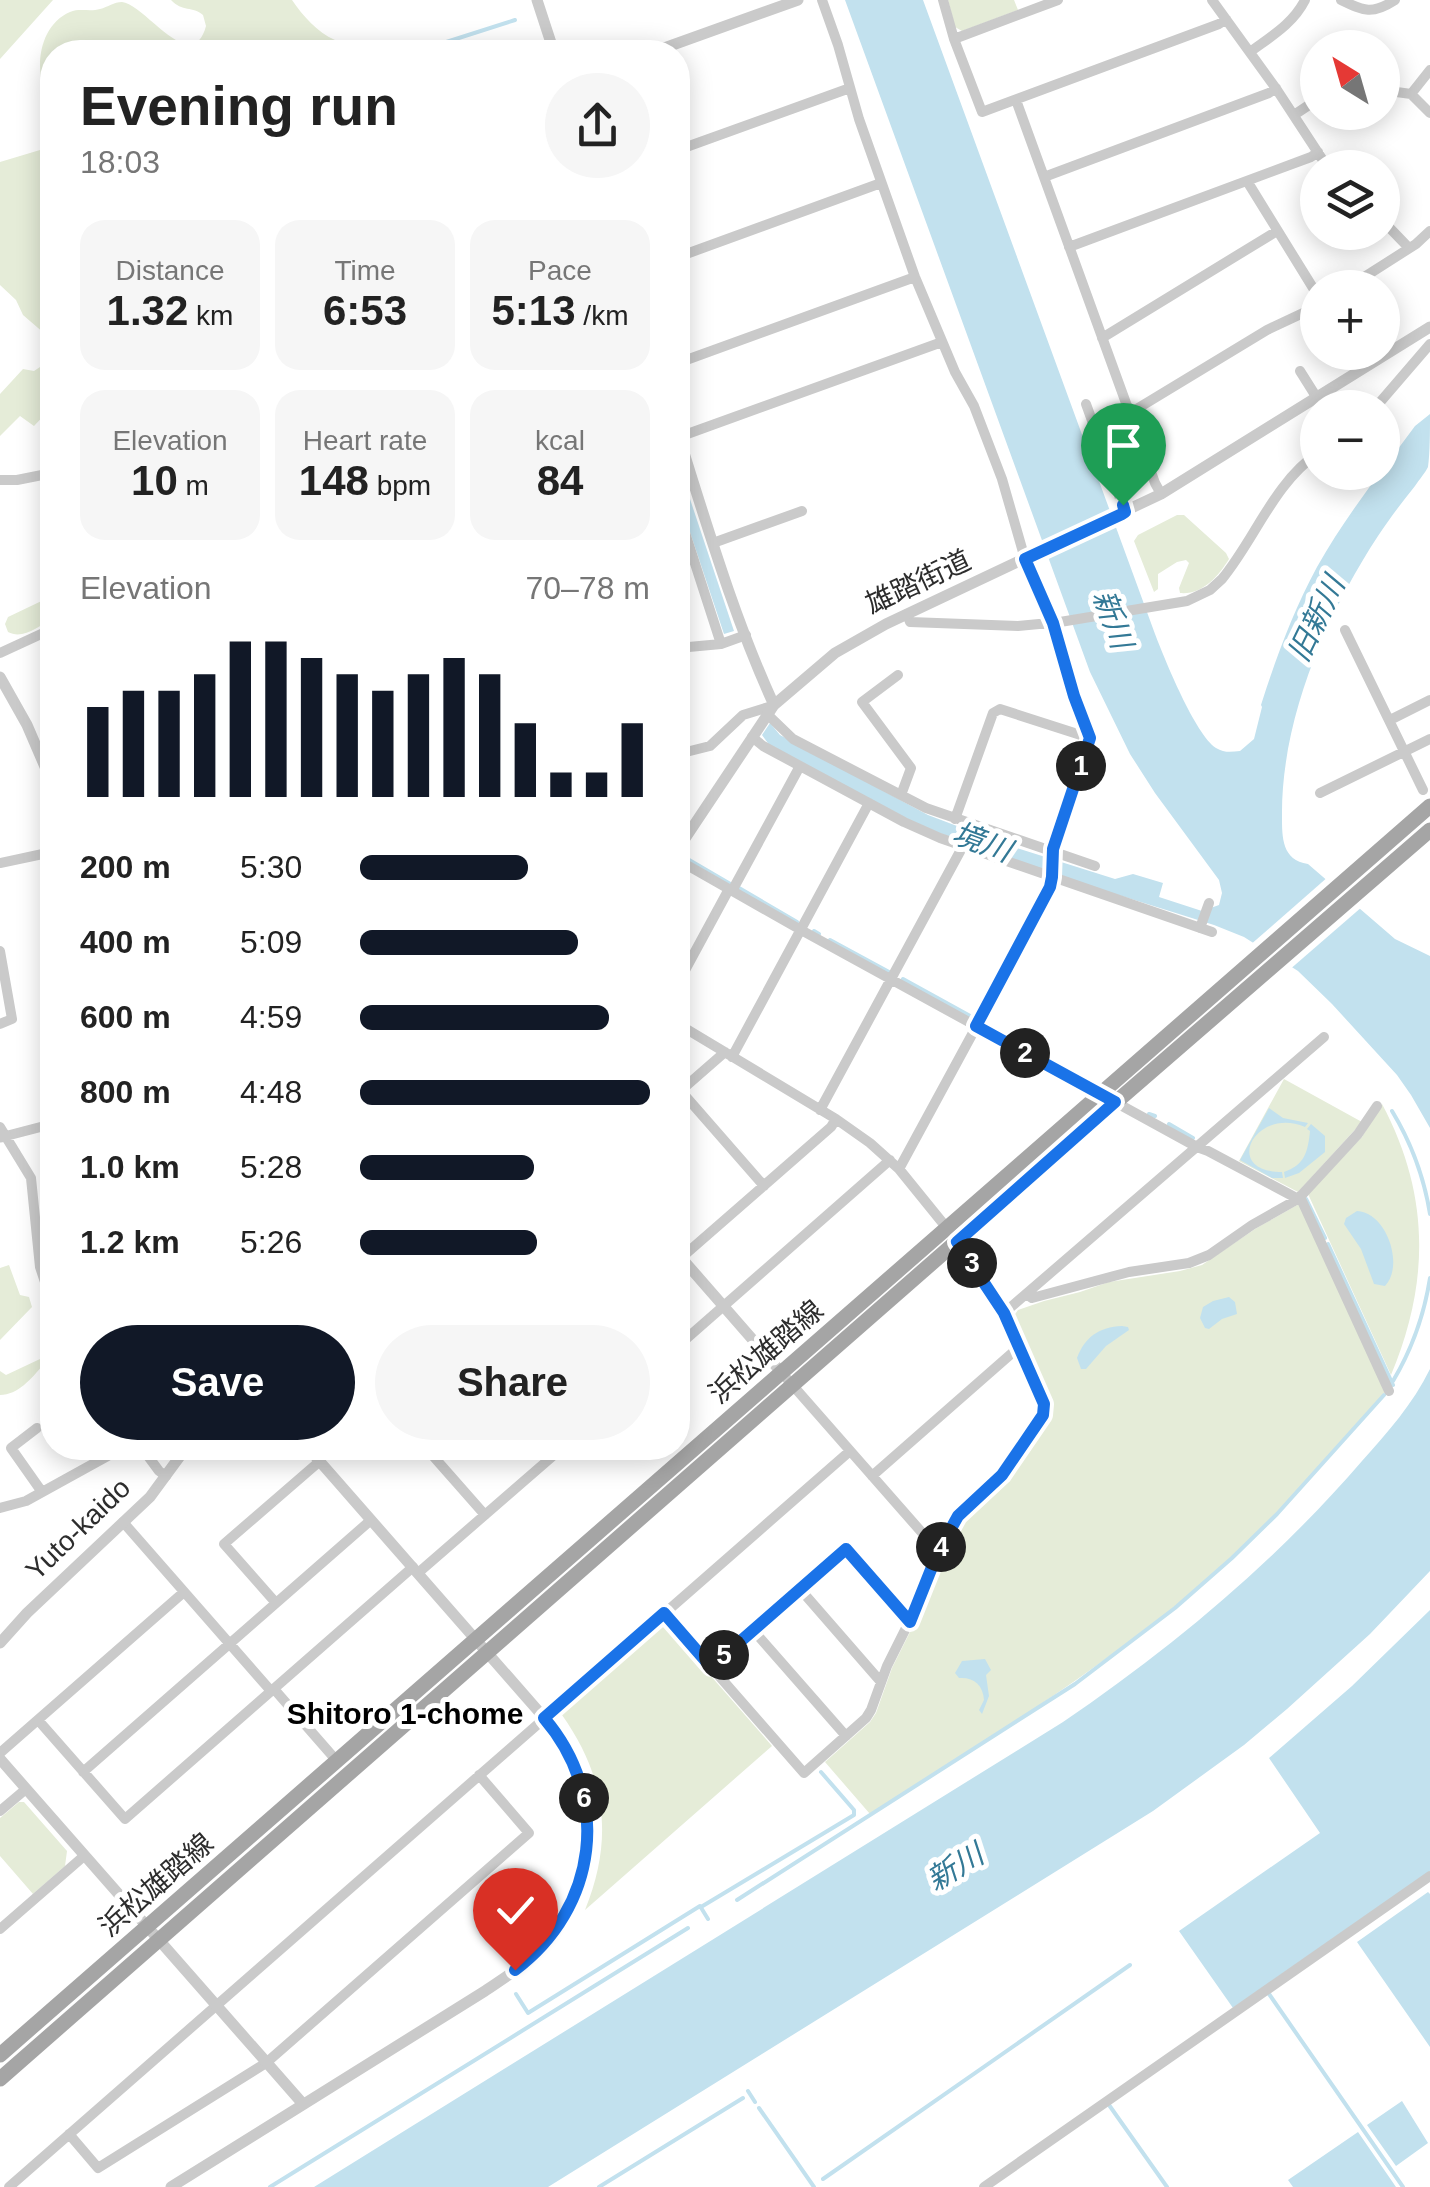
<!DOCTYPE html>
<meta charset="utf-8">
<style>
:root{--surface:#fff;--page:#f6f6f6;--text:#222;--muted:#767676;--accent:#111827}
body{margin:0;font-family:Helvetica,"Noto Sans JP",sans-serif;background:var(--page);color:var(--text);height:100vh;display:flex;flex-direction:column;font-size:38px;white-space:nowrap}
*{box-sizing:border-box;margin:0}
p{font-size:32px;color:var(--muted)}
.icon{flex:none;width:55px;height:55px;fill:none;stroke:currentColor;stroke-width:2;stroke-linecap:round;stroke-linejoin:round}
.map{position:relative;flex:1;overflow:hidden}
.drawer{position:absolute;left:40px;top:40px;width:650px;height:1420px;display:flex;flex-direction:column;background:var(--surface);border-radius:40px;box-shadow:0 5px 25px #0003}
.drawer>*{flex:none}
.needle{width:65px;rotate:323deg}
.controls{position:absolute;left:1300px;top:30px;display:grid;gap:20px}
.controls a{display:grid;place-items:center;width:100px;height:100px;border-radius:50%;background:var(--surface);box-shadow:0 5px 25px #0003;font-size:50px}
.pin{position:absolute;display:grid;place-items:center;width:85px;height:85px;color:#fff;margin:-102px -42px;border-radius:50% 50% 50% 0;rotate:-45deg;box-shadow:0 0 10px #0007}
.pin .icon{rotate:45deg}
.km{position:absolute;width:50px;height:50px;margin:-25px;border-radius:50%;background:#222;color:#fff;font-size:28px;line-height:50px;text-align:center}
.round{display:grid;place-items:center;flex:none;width:105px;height:105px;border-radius:52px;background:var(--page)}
.overview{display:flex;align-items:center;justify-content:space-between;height:170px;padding:0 40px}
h1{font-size:55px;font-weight:600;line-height:75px}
.metrics{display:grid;grid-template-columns:repeat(3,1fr);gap:15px;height:170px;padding:10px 40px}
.metrics div{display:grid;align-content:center;border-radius:25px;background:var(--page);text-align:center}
.metrics b{font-size:42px;font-weight:600}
.metrics small{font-size:28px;font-weight:400}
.metrics p{font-size:28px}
.chart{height:280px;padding:20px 40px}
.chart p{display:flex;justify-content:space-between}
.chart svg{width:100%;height:180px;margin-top:10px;stroke:var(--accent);stroke-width:6}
.button{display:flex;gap:20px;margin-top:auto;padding:20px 40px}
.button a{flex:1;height:115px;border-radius:60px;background:var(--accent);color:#fff;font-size:40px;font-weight:600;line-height:115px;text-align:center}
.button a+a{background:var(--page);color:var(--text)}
ul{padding:0 40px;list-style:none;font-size:32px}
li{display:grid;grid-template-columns:160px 120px 1fr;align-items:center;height:75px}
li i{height:25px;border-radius:12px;background:var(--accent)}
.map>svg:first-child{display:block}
.green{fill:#e5ecd8}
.water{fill:#c2e1ee}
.pier{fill:#fff}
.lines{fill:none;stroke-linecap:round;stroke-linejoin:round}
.stream{stroke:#c2e1ee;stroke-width:4}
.minor{stroke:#cacaca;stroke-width:10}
.tertiary{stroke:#cacaca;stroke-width:11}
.primary{stroke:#a5a5a5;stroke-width:15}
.route-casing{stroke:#fff;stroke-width:20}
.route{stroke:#1a73e8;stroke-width:12}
.labels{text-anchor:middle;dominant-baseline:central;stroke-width:10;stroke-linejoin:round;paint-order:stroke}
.street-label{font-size:28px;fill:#2d2d2d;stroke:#fff}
.water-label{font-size:30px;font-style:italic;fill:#337996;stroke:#fff}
.neighbourhood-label{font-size:30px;font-weight:bold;fill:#000;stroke:#fff}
</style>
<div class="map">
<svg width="1430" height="2187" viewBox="0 0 1430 2187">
<rect width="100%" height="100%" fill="#fff"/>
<path class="green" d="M0,0h53l-53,59z
M171,0h121c11,16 25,32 43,40 11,5 22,6 32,12h-49l-8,-9 -3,1 -4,8h-251v54c-19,-26 -17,-79 18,-94 9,-4 21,0 30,-3 8,-2 14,-7 22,-7 23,2 70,76 84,24l-3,-11c-10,-9 -21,-3 -32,-15z
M948,0h66l4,10 -56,21 -7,-4z
M40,150l8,8 4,-2v184l-29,-25 -7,-15 -16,-15v-123z
M52,359v48l-18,19 -14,-10 -20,20v-42l23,-25 11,2z
M1177,515h7l42,38 3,6c-11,18 -27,36 -49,34l-1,-5 10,-25 -3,-3 -9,2 -19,12v15l-4,3 -20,-51 4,-6z
M52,596v23c-13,7 -29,21 -44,13l-3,-8 3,-7z
M1284,1079l78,43 -64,70 -59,-31z
M1382,1104c48,90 48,178 9,271l-83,-181 54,-57z
M1299,1204l86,188c-66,77 -134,154 -213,217 -96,76 -199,140 -302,205l-45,-52 45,-40 6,-9 16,-45 22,-44 29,-70 19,-35 44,-41 46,-65 -41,-93 7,-10 26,-9 36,-9 29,-10 71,-11 22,-6 53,-36z
M9,1265l11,30 9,2 3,10 -32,33v-72z
M40,1359l4,3 -1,3c-11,13 -25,30 -43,30v-24l6,4z
M656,1627h12l104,119 -187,164c29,-71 21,-133 -23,-195l1,-6z
M19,1802h5l43,49 -2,15 -32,28 -33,-38v-38z"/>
<path class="water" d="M845,0h78l232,634c10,26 40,100 61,114 8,5 15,4 24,3l14,-12 8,-32 -1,-2c15,-47 32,-94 56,-138 28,-50 64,-95 98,-141l15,-12c0,15 0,40 -2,53 -3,6 -9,13 -13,19 -13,16 -25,32 -37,50 -52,79 -97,184 -96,280 0,22 0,44 26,48l87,75 35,17v172l-19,-33 -14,-20 -65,-71 -34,-33 -54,-34 -30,-12 -156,-49 -135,-49 -153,-81 -8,-11 8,-12 10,12 148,80 79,30 108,34 18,-5 30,9 -4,14 43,14 17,-6 3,-12 -3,-13 -64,-87 -25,-39 -40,-82z
M678,463l56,168 -10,3 -46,-138z
M1269,1108l14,10 25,5 -3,4c-50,-21 -84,45 -23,45l1,6h-11l-32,-18z
M1311,1124l14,12v16l-26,21 -14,5 -1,-6c21,-7 24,-21 26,-41l-3,-2z
M1357,1211c29,1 48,54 28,75l-11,-2 -13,-35 -17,-25 2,-6z
M1229,1297l6,5 2,12 -15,5 -13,10 -4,-1 -5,-10 3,-11 10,-6z
M1122,1326l6,1 1,3 -23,16 -20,23h-5l-4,-11c8,-21 22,-31 45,-32z
M1430,1369v202l-60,63 -83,75 -43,36 -91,66 -605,376h-234l749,-465c110,-75 212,-160 299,-261 25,-28 51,-57 68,-92z
M1430,1610v261l-197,137 -54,-77 141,-98 -51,-75 83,-72z
M985,1659l6,11 -5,5 3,21 -7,18 -3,-4 5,-10c-1,-15 -10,-23 -25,-22l-4,-5 7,-12z
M1428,1892l2,2v153l-73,-105z
M1402,2101l26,42 -32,23 -29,-41z
M1358,2132l38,55h-103l-5,-7z"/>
<path class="pier" d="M1329,876l34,30 -75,65 -39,-25z"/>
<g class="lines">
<path class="stream" d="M415,52l100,-32
M684,857l48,28
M739,888l58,34
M814,931l5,3
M830,940l59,32
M903,979l69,38
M986,1025l70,38
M1075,1074l5,2
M1392,1111c20,33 32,66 38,103
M1149,1114l6,2
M1169,1124l24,14
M1306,1199l19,39
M1328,1244l65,141
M1393,1381c19,-32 31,-65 37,-103
M737,1900l338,-216 100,-76 57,-50 45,-44 107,-119
M701,1907l153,-92v-5l-33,-38
M516,1994l12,19 172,-107 8,13
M1269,1994l134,193
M748,2091l7,11
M1109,2105l58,82
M759,2108l55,79
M823,2179l307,-214
M270,2187l418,-259
M599,2187l144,-89"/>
<path class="minor" d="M822,0l16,45 21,74 56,158 40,95 19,34 28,73 23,80 28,64 21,73 16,42 -37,111 -1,28 -8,25 -145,267
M943,0l11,39 28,73 237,-88 7,-5
M1212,0l65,90 51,78
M1341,0c23,11 31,15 54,0
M954,39l104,-39
M1250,52c20,-15 43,-28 55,-52
M1382,90l29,4 19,19
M1411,94l19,-24
M1016,100l139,383 6,11
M1294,115l24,-16
M678,150l172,-62
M1044,177l225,-84 7,-5
M1247,181l71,115
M1382,220l27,28
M1069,247l242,-90 7,-5
M678,257l203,-74
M1347,288l69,-44 14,-13
M1102,338l175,-107
M678,363l237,-86
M1300,371l17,27
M1086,404l39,108
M1375,408l55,-64
M1130,413l137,-83 51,-24
M679,437l263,-95
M0,480h17l35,-7
M678,511l43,133
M713,543l89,-32
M907,614l3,8 108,4 42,-4 127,-21 23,-11 12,-11c33,-40 52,-96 96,-126
M1345,630l78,160
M678,648l43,-4 25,-9
M0,653l52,-24
M898,675l-36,27 49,66 -10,27
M767,714l26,25 133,69 169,58
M1390,720l40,-20
M752,737l11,9 141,76 36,16 272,94
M678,754l32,-8 33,-31 29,-9
M42,757l10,-4
M1320,793l110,-54
M955,819l38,-106 7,-4 90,29
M678,860l123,70 396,217 11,4 94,50 87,190
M0,863l52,-11
M732,891l68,-125
M1200,928l9,-25
M0,951l12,68 -12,5
M684,972l45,-83
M678,1024l158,95 34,24 29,26 47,58
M732,1057l137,-254
M681,1091l83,95
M678,1093l47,-41
M820,1110l143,-264
M0,1127l31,51 9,89 12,36
M6,1136l46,-12
M681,1258l150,-131 5,-8
M1026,1294l6,4 97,-26 60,-9 20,-8 43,-30 46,-26 60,-65 19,-28
M1004,1313l320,-276
M678,1346l212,-186
M781,1372l158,180
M37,1428l-26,20 31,44
M142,1448l17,23 7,5
M426,1448l59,67
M872,1476l147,-129
M0,1508l26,-7 96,-53
M123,1522l148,169
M418,1573l144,-125
M800,1589l81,93
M276,1603l-52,-59 96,-83
M664,1613l140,160 62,-55 5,-8 16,-44 22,-44 43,-97 13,-18 37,-32 39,-55 3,-11 -2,-11 -38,-85 -47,-72
M753,1630l93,106
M711,1667l135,-118 63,73
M274,1689l62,71
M38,1720l87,99 288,-252
M0,1753l184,-161
M83,1772l288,-252
M0,1811l26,-22
M0,1929l84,-73
M69,2134l29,34 168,-105 263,-230 -50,-58
M9,2187l841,-736
M984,2187l446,-311"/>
<path class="tertiary" d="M537,0l17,52
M653,52l145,-52
M678,434c29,91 56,184 96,271
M0,677l27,48 25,58
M678,849l96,-144 61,-52 51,-29 275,-130 269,-167
M0,1137l6,-1
M678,1254l103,118
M0,1643l27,-30 123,-116 36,-49
M0,1759l303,345
M171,2187l314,-196c19,-13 39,-25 55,-42 58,-62 60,-151 14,-220l-246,-281"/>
<path class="primary" d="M0,2055l1430,-1249
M0,2079l1101,-964 329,-285"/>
</g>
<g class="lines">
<g class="route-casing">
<path id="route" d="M515,1970c83,-62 97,-173 29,-252l120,-105 47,54 135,-118 64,73 28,-70 20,-36 44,-41 41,-60 1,-11 -40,-91 -47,-71 158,-140 -139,-76 74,-139 2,-10 1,-28 37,-111 -16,-42 -21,-73 -28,-64 97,-45 3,-2 -2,-7"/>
</g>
<use href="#route" class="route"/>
</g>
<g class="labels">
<g class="street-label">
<text transform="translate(918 582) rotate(-25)">雄踏街道</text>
<text transform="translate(766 1352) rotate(-41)">浜松雄踏線</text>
<text transform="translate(78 1529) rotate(-44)">Yuto-kaido</text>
<text transform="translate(156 1885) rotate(-41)">浜松雄踏線</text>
</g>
<g class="water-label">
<text transform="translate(1113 619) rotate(70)">新川</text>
<text transform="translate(1316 619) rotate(-64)">旧新川</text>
<text transform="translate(982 842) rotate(20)">境川</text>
<text transform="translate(955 1867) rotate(-32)">新川</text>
</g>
<g class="neighbourhood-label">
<text x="405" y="1713">Shitoro 1-chome</text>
</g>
</g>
</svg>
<div class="controls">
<a><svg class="needle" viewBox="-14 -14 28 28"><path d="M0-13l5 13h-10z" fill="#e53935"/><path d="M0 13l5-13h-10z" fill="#767676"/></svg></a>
<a><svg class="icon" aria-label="layers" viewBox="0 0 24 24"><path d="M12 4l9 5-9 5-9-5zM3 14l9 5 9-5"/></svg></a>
<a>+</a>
<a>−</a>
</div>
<div class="pin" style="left:1123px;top:505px;background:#1e9e55"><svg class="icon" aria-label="arrive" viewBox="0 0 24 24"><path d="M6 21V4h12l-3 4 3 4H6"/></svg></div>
<div class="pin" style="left:515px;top:1970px;background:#d93025"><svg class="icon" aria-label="check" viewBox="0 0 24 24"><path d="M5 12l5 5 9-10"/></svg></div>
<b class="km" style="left:1081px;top:766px">1</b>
<b class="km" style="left:1025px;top:1053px">2</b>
<b class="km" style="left:972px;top:1263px">3</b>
<b class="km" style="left:941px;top:1547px">4</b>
<b class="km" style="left:724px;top:1655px">5</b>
<b class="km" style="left:584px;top:1798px">6</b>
<section class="drawer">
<div class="overview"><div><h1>Evening run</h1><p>18:03</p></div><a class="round"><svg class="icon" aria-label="share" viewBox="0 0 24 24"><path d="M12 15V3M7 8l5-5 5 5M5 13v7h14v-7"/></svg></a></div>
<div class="metrics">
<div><p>Distance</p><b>1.32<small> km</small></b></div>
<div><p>Time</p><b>6:53</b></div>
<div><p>Pace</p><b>5:13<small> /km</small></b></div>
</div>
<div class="metrics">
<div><p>Elevation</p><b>10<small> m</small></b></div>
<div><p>Heart rate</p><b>148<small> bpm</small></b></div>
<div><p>kcal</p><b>84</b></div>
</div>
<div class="chart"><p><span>Elevation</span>70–78 m</p>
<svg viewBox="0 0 160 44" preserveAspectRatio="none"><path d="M5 44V22M15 44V18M25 44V18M35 44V14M45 44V6M55 44V6M65 44V10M75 44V14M85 44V18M95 44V14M105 44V10M115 44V14M125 44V26M135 44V38M145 44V38M155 44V26"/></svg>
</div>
<ul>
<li><b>200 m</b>5:30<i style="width:58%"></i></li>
<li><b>400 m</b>5:09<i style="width:75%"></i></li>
<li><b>600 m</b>4:59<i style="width:86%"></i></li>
<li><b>800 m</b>4:48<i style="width:100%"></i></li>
<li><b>1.0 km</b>5:28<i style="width:60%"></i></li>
<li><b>1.2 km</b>5:26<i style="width:61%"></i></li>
</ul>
<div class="button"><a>Save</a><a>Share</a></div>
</section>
</div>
